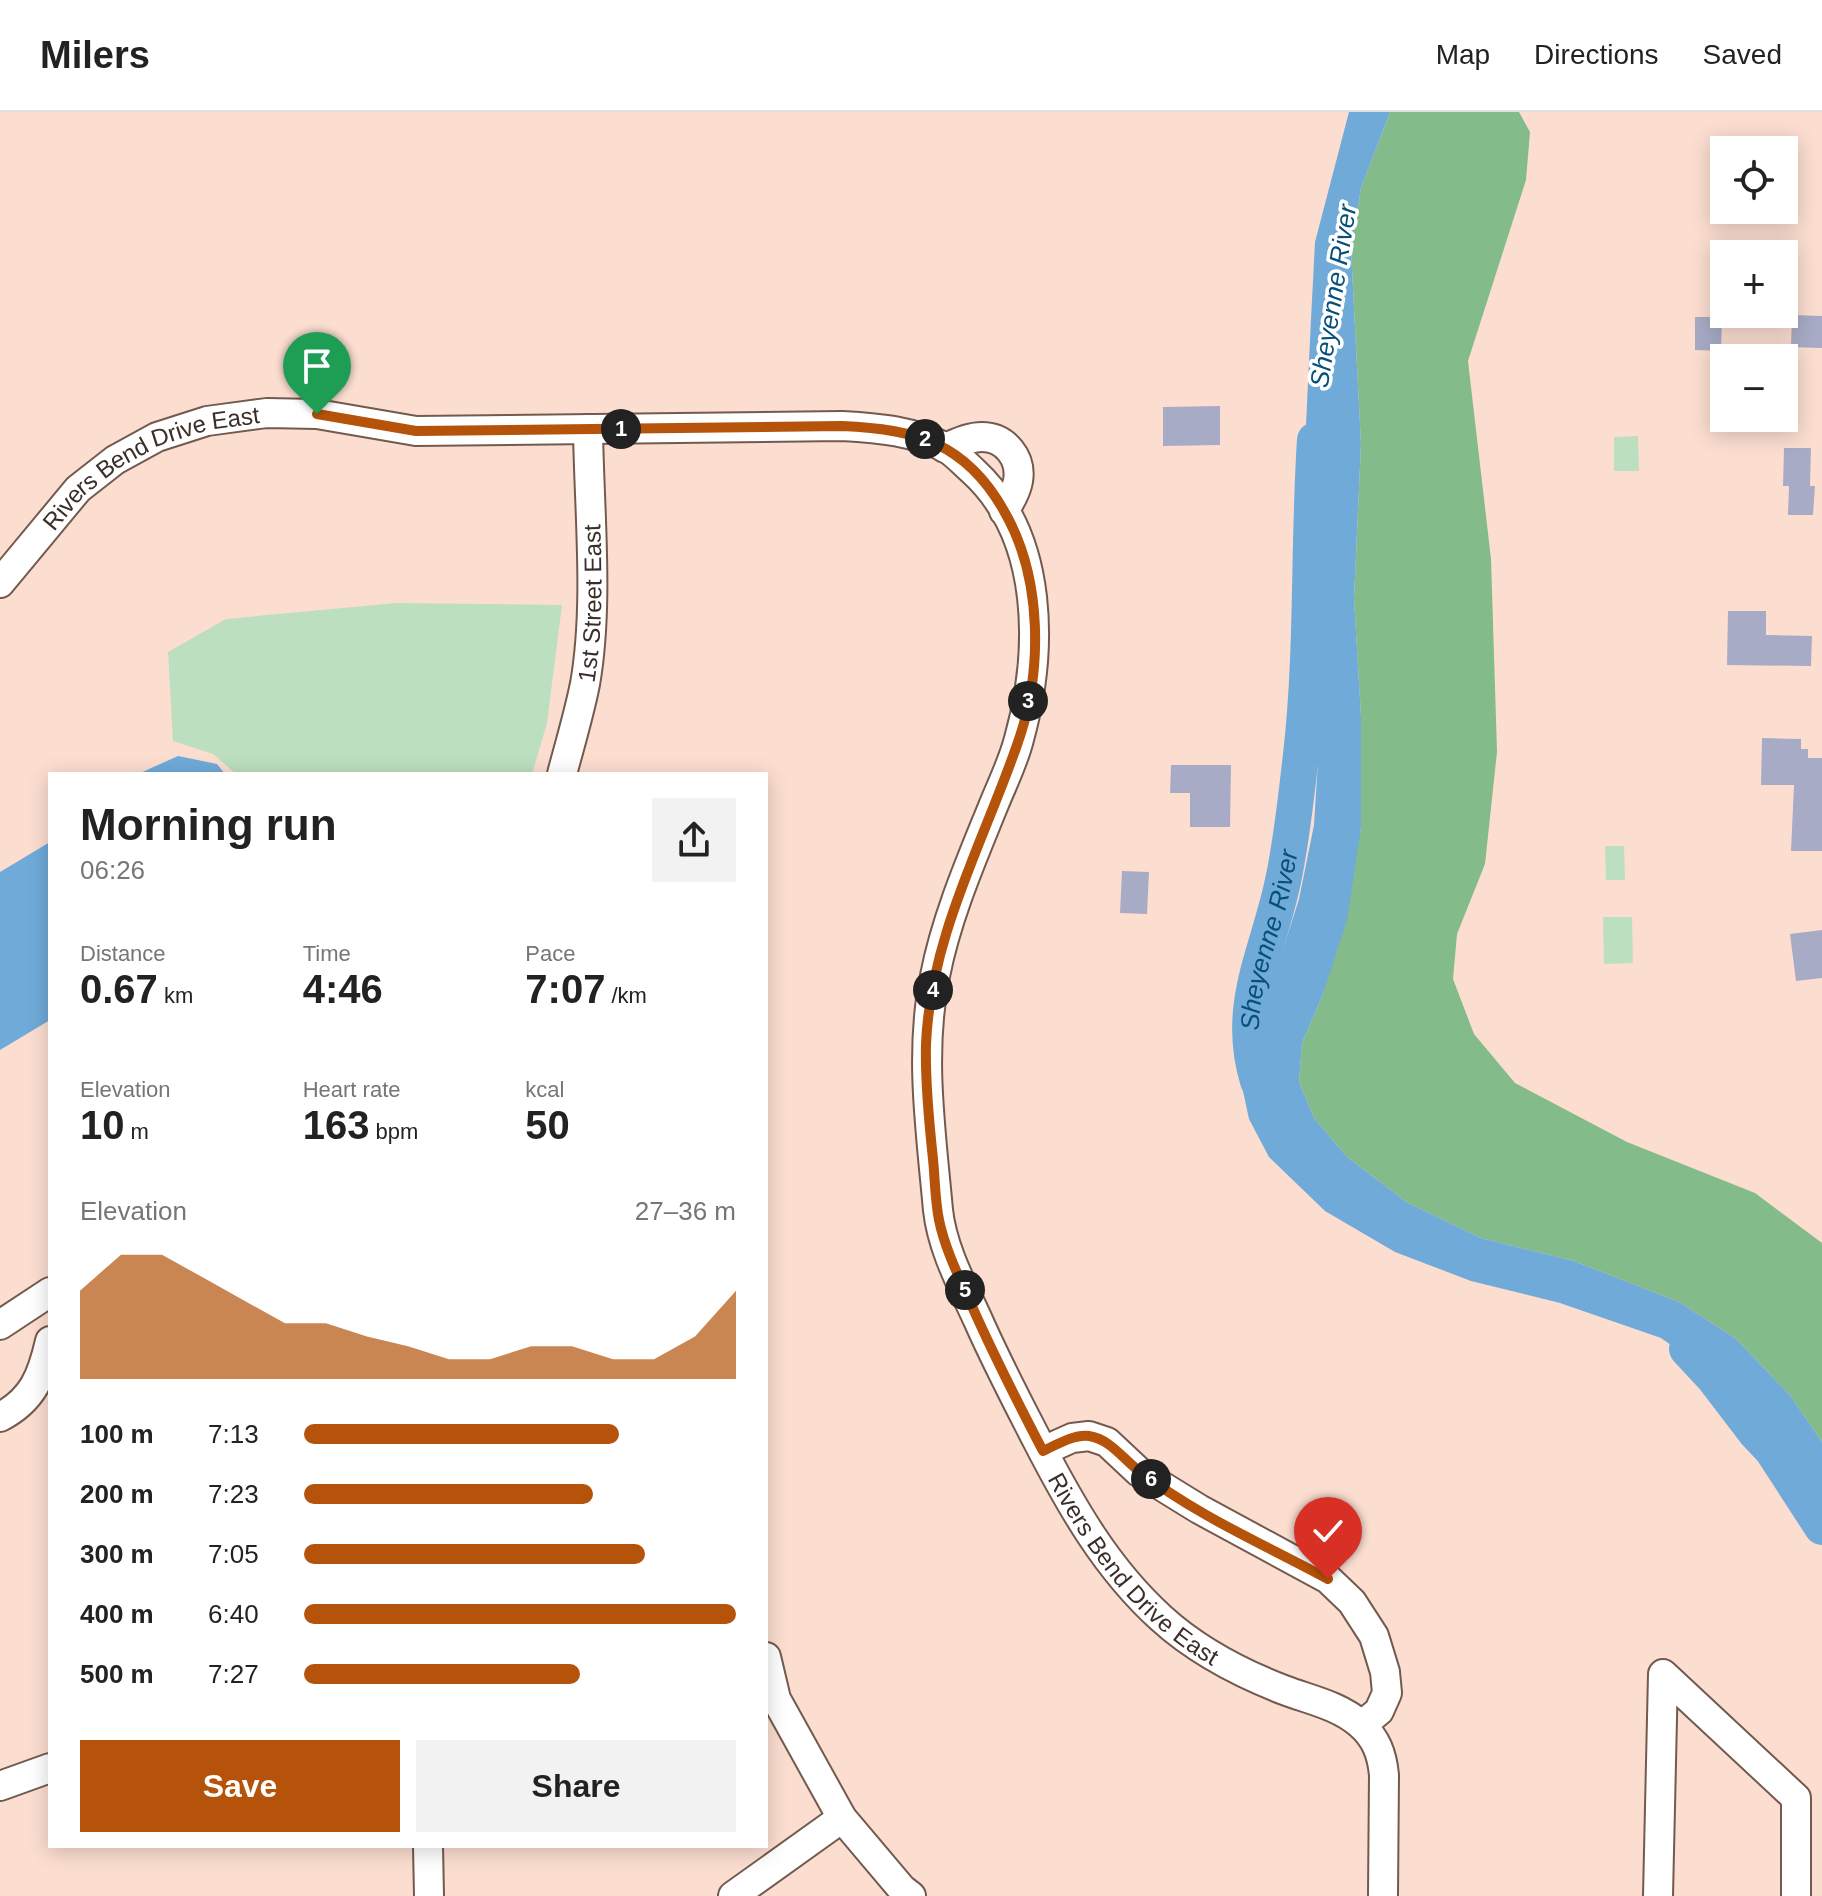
<!DOCTYPE html>
<meta charset="utf-8">
<style>
:root{--surface:#fff;--page:#f2f2f2;--text:#222;--muted:#767676;--line:#e0e0e0;--accent:#b45309}
body{margin:0;font-family:Helvetica,sans-serif;background:var(--page);color:var(--text);height:100vh;display:flex;flex-direction:column;font-size:30px;white-space:nowrap}
*{box-sizing:border-box;margin:0}
p{font-size:26px;color:var(--muted)}
.icon{flex:none;width:44px;height:44px;fill:none;stroke:currentColor;stroke-width:2;stroke-linecap:round;stroke-linejoin:round}
.map{position:relative;flex:1;overflow:hidden}
.panel{position:absolute;left:48px;top:660px;width:720px;height:1076px;display:flex;flex-direction:column;background:var(--surface);border-radius:0px;box-shadow:0 4px 20px #0003}
.panel>*{flex:none}
.buttons{position:absolute;left:1710px;top:24px;display:grid;gap:16px}
.buttons a{display:grid;place-items:center;width:88px;height:88px;border-radius:0px;background:var(--surface);box-shadow:0 4px 20px #0003;font-size:40px}
.pin{position:absolute;display:grid;place-items:center;width:68px;height:68px;color:#fff;margin:-82px -34px;border-radius:50% 50% 50% 0;rotate:-45deg;box-shadow:0 0 8px #0007}
.pin .icon{rotate:45deg}
.km{position:absolute;width:40px;height:40px;margin:-20px;border-radius:50%;background:#222;color:#fff;font-size:22px;line-height:40px;text-align:center}
.round{display:grid;place-items:center;flex:none;width:84px;height:84px;border-radius:0px;background:var(--page)}
.headline{display:flex;align-items:center;justify-content:space-between;height:136px;padding:0 32px}
h1{font-size:44px;font-weight:700;line-height:60px}
.figures{display:grid;grid-template-columns:repeat(3,1fr);gap:12px;height:136px;padding:8px 32px}
.figures div{display:grid;align-content:center}
.figures b{font-size:40px;font-weight:700}
.figures small{font-size:22px;font-weight:400}
.figures p{font-size:22px}
.chart{height:224px;padding:16px 32px}
.chart p{display:flex;justify-content:space-between}
.chart svg{width:100%;height:144px;margin-top:8px;fill:var(--accent);opacity:.7}
.cta{display:flex;gap:16px;margin-top:auto;padding:16px 32px}
.cta a{flex:1;height:92px;border-radius:0px;background:var(--accent);color:#fff;font-size:32px;font-weight:700;line-height:92px;text-align:center}
.cta a+a{background:var(--page);color:var(--text)}
ul{padding:0 32px;list-style:none;font-size:26px}
li{display:grid;grid-template-columns:128px 96px 1fr;align-items:center;height:60px}
li i{height:20px;border-radius:10px;background:var(--accent)}
header{display:flex;align-items:center;gap:48px;box-sizing:border-box;height:112px;padding:0 40px;background:var(--surface);border-bottom:2px solid var(--line)}
header strong{font-size:38px}
nav{display:flex;gap:44px;margin-inline-start:auto;font-size:28px}
.map>svg:first-child{display:block}
.green{fill:#bbdfbf}
.forest{fill:#83bb8a}
.water{fill:#6faad8}
.lines{fill:none;stroke-linecap:round;stroke-linejoin:round}
.river{stroke:#6faad8;stroke-width:36}
.building{fill:#a8abc5}
.minor-casing{stroke:#735a4e;stroke-width:32}
.minor{stroke:#fff;stroke-width:28}
.route-casing{stroke:#fff;stroke-width:16}
.route{stroke:#b45309;stroke-width:10}
.labels{text-anchor:middle;dominant-baseline:central;stroke-width:7;stroke-linejoin:round;paint-order:stroke}
.street-label{font-size:24px;fill:#392e28;stroke:#fff}
.water-label{font-size:26px;font-style:italic;fill:#07507b;stroke:#fff}
</style>
<header>
<strong>Milers</strong>
<nav><a>Map</a><a>Directions</a><a>Saved</a></nav>
</header>
<div class="map">
<svg width="1822" height="1784" viewBox="0 0 1822 1784">
<rect width="100%" height="100%" fill="#fcded1"/>
<path class="green" d="M1638,324l1,35h-25v-34z
M396,491l166,2 -15,118 -15,51h-296l-23,-20 -40,-13 -5,-89 58,-33z
M1605,734h19l1,34h-19z
M1603,805h29l1,46 -29,1z"/>
<path class="forest" d="M1390,0h129l11,20 -4,48 -58,181 23,198 6,193 -12,112 -28,70 -4,45 21,55 41,49 112,59 128,51 67,50v199l-32,-47 -55,-57 -56,-36 -105,-41 -93,-23 -73,-35 -61,-46 -33,-39 -15,-36 3,-39 21,-49 38,-166v-112l-7,-117 7,-155 -10,-195 10,-61z"/>
<path class="water" d="M1349,0h41l-29,76 -10,61 10,195 -7,155 7,117v112l-14,92 -24,74 -21,49 -3,39 15,36 33,39 61,46 73,35 93,23 105,41 56,36 55,57 32,47v91l-73,-111 -44,-53 -44,-31 -101,-35 -89,-22 -76,-29 -70,-41 -56,-54 -20,-38 -9,-42 12,-50 25,-59 22,-69 15,-74 7,-112v-114l-3,-82 -13,-71 6,-127 4,-77z
M178,644l39,8 8,10h-87z
M50,730v178l-50,30v-178z"/>
<g class="lines">
<g class="river">
<path id="s1" d="M1258,969c-23,-75 10,-128 25,-200 9,-42 13,-84 18,-126 12,-105 7,-210 14,-315"/>
<path d="M1687,1237l27,29 42,55 16,17 50,77"/>
</g>
</g>
<path class="building" d="M1792,203l30,1v32l-31,-1z
M1695,205h27l-1,34 -26,-1z
M1220,294v39l-57,1v-39z
M1784,336h27l-1,38h5l-2,29h-25l1,-29h-6z
M1728,499h38v24l46,1 -1,30 -84,-1z
M1762,626l39,1v10h7v9h14v93h-31l3,-66h-33z
M1171,653h60l-1,62h-40v-34h-20z
M1122,759l27,1 -2,42 -27,-1z
M1822,818v48l-26,3 -6,-47z"/>
<g class="lines">
<g class="minor-casing">
<g id="minor">
<path d="M945,336c12,-5 24,-11 37,-11 23,0 40,21 36,44 -2,11 -8,21 -14,30"/>
<path id="s2" d="M0,471l78,-94 37,-29 42,-23 50,-16 60,-8 50,1 99,17 426,-5c37,2 73,5 106,23 9,6 17,15 25,22 72,66 70,181 46,268 -6,24 -18,47 -27,70 -22,54 -46,110 -57,167 -16,77 -4,156 3,234 4,38 24,75 40,110 18,41 39,81 59,120 34,66 69,128 124,178 35,32 79,55 123,72 26,10 54,15 76,34 16,14 22,30 24,51l-1,121"/>
<path id="s3" d="M562,662c8,-30 17,-60 23,-90 14,-80 4,-174 3,-255"/>
<path d="M0,1213l50,-33"/>
<path d="M0,1305c33,-17 42,-41 50,-76"/>
<path d="M1043,1339l29,-13 17,-2 18,6 32,30 60,37 129,70 24,23 22,34 11,36 2,21 -8,18 -17,14"/>
<path d="M766,1545l10,42 66,119 60,71 9,7"/>
<path d="M0,1674l50,-18"/>
<path d="M428,1734l1,50"/>
<path d="M733,1784l109,-78"/>
<path d="M1658,1784l5,-222 133,124v98"/>
</g>
</g>
<use href="#minor" class="minor"/>
</g>
<g class="lines">
<g class="route-casing">
<path id="route" d="M317,302l99,17 426,-5c74,3 124,17 162,85 39,67 39,162 13,234 -34,98 -87,193 -91,300 -1,38 3,77 7,114 2,20 2,41 6,61 6,29 20,57 32,84 22,50 47,99 72,147 13,-6 31,-17 46,-15 21,3 34,23 50,35 57,44 126,74 189,108"/>
</g>
<use href="#route" class="route"/>
</g>
<g class="labels">
<g class="street-label">
<text stroke="none"><textPath href="#s2" startOffset="198">Rivers Bend Drive East</textPath></text>
<text stroke="none"><textPath href="#s3" startOffset="174">1st Street East</textPath></text>
<text stroke="none"><textPath href="#s2" startOffset="2236">Rivers Bend Drive East</textPath></text>
</g>
<g class="water-label">
<text transform="translate(1333 184) rotate(-81)">Sheyenne River</text>
<text stroke="none"><textPath href="#s1" startOffset="144">Sheyenne River</textPath></text>
</g>
</g>
</svg>
<div class="buttons">
<a><svg class="icon" aria-label="locate" viewBox="0 0 24 24"><circle cx="12" cy="12" r="6"/><path d="M12 2v4M12 18v4M2 12h4M18 12h4"/></svg></a>
<a>+</a>
<a>−</a>
</div>
<div class="pin" style="left:317px;top:302px;background:#1e9e55"><svg class="icon" aria-label="arrive" viewBox="0 0 24 24"><path d="M6 21V4h12l-3 4 3 4H6"/></svg></div>
<div class="pin" style="left:1328px;top:1467px;background:#d93025"><svg class="icon" aria-label="check" viewBox="0 0 24 24"><path d="M5 12l5 5 9-10"/></svg></div>
<b class="km" style="left:621px;top:317px">1</b>
<b class="km" style="left:925px;top:327px">2</b>
<b class="km" style="left:1028px;top:589px">3</b>
<b class="km" style="left:933px;top:878px">4</b>
<b class="km" style="left:965px;top:1178px">5</b>
<b class="km" style="left:1151px;top:1367px">6</b>
<section class="panel">
<div class="headline"><div><h1>Morning run</h1><p>06:26</p></div><a class="round"><svg class="icon" aria-label="share" viewBox="0 0 24 24"><path d="M12 15V3M7 8l5-5 5 5M5 13v7h14v-7"/></svg></a></div>
<div class="figures">
<div><p>Distance</p><b>0.67<small> km</small></b></div>
<div><p>Time</p><b>4:46</b></div>
<div><p>Pace</p><b>7:07<small> /km</small></b></div>
</div>
<div class="figures">
<div><p>Elevation</p><b>10<small> m</small></b></div>
<div><p>Heart rate</p><b>163<small> bpm</small></b></div>
<div><p>kcal</p><b>50</b></div>
</div>
<div class="chart"><p><span>Elevation</span>27–36 m</p>
<svg viewBox="0 0 160 44" preserveAspectRatio="none"><path d="M0 44V17L10 6L20 6L30 13L40 20L50 27L60 27L70 31L80 34L90 38L100 38L110 34L120 34L130 38L140 38L150 31L160 17V44z"/></svg>
</div>
<ul>
<li><b>100 m</b>7:13<i style="width:73%"></i></li>
<li><b>200 m</b>7:23<i style="width:67%"></i></li>
<li><b>300 m</b>7:05<i style="width:79%"></i></li>
<li><b>400 m</b>6:40<i style="width:100%"></i></li>
<li><b>500 m</b>7:27<i style="width:64%"></i></li>
</ul>
<div class="cta"><a>Save</a><a>Share</a></div>
</section>
</div>
